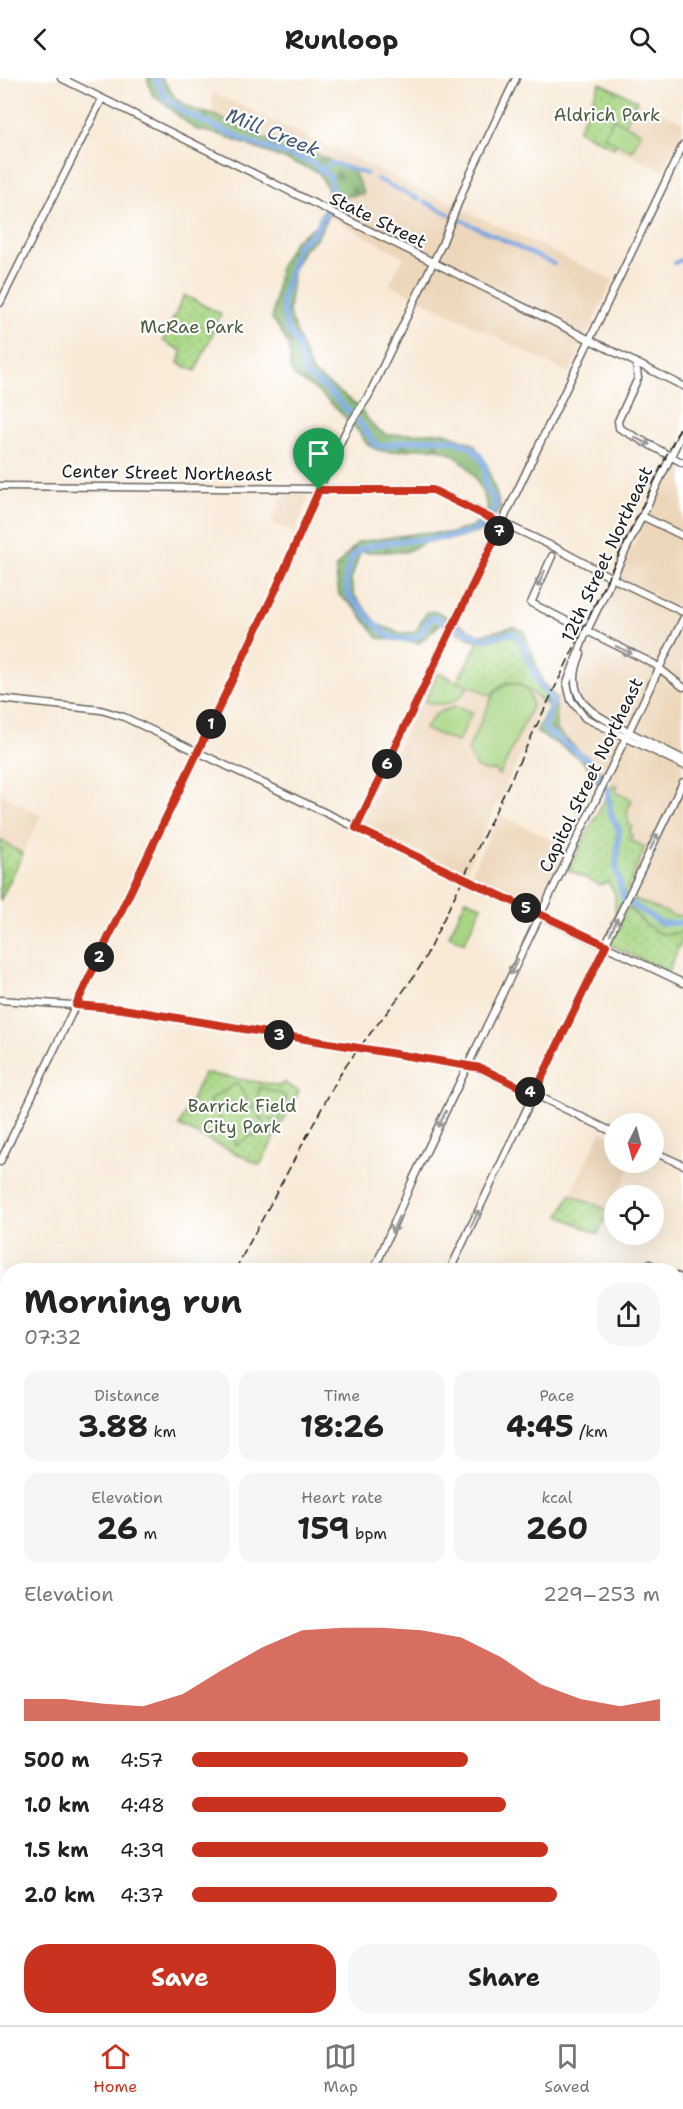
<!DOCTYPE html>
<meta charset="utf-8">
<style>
:root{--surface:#fff;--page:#f6f6f6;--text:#222;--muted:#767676;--line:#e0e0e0;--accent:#c8321e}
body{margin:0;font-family:"Shantell Sans",sans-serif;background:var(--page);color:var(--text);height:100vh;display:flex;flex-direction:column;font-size:22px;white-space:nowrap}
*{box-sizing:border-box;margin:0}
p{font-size:20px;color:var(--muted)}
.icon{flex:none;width:33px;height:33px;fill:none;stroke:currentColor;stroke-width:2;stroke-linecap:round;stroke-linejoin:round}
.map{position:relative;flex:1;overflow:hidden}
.drawer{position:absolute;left:0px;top:1185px;width:684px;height:762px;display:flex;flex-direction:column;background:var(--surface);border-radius:24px 24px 0 0;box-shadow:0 6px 24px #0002}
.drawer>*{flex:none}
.needle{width:39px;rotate:186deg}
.controls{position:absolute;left:604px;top:1035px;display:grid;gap:12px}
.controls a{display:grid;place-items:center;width:60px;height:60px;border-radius:50%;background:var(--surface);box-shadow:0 6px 24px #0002;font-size:30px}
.pin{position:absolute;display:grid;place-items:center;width:51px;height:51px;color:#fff;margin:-62px -26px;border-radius:50% 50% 50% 0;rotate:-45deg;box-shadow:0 0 6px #0007}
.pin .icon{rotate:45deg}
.km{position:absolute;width:30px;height:30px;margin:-15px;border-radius:50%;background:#222;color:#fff;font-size:16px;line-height:30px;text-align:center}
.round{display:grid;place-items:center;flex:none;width:63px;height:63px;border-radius:24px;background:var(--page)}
.summary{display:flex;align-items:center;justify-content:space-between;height:102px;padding:0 24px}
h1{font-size:33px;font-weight:700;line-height:45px}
.figures{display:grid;grid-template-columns:repeat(3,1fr);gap:9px;height:102px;padding:6px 24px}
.figures div{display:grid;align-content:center;border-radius:15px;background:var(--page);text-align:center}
.figures b{font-size:30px;font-weight:700}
.figures small{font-size:16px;font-weight:400}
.figures p{font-size:16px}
.chart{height:168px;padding:12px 24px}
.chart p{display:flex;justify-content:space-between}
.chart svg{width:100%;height:108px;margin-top:6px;fill:var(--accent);opacity:.7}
.action{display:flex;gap:12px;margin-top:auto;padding:12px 24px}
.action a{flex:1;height:69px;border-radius:24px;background:var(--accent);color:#fff;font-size:24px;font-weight:700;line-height:69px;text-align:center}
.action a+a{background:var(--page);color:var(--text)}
ul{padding:0 24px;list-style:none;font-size:20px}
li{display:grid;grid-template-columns:96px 72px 1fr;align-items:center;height:45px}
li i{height:15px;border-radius:8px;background:var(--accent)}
header{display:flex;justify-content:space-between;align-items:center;height:78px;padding:0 24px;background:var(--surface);font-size:27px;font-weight:700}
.dock{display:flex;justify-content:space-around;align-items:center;height:84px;border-top:2px solid var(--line);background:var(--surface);font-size:16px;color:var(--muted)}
.dock a{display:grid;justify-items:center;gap:3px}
.dock .current{color:var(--accent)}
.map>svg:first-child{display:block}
.built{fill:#edd7bb}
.industrial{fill:url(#industrial-grid)}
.grass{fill:url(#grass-tufts);stroke:#627850;stroke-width:1.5}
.forest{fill:url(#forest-firs);stroke:#506946;stroke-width:1.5}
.park{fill:url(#park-dots);stroke:#627850;stroke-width:1.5}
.garden{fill:#a7d583;stroke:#627850;stroke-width:1.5}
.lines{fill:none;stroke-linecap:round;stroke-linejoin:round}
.canal{stroke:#78a6e1;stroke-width:4}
.river{stroke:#78a6e1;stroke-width:6}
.secondary-casing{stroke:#69645d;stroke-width:9}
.primary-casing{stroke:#69645d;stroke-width:9}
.secondary{stroke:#fff;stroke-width:6}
.primary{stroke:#fff;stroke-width:6}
.rail{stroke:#1c1c1c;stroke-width:1.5;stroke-dasharray:9 4.5;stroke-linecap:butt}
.oneway{stroke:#999}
.route-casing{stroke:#fff;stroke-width:12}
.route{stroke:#c8321e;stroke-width:8}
.labels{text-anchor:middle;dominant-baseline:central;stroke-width:4.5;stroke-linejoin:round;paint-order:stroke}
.park-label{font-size:18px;fill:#4d5d40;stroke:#fff}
.street-label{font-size:18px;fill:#1c1c1c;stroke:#fff}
.water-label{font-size:20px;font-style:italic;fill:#455a75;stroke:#fff}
</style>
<header><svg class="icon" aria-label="back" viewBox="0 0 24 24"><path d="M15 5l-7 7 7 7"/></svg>Runloop<svg class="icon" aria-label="search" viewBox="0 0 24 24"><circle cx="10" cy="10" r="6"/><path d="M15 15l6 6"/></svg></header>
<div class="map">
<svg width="683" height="1947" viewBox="0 0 683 1947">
<defs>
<pattern id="industrial-grid" width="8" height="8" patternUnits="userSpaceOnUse" patternTransform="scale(1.5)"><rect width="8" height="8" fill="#ccc2b9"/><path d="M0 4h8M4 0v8" fill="none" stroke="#afa69e"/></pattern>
<pattern id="grass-tufts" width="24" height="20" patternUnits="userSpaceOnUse" patternTransform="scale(1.5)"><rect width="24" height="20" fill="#a7d583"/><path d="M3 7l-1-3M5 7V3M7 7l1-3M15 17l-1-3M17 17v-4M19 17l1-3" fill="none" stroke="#8fb671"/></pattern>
<pattern id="forest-firs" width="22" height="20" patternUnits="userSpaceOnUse" patternTransform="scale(1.5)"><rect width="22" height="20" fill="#85b671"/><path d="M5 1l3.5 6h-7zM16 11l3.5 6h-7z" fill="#6c935c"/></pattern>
<pattern id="park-dots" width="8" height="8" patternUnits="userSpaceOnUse" patternTransform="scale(1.5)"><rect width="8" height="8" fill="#a7d583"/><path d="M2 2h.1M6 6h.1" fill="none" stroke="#8fb671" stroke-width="1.8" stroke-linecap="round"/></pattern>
</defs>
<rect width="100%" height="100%" fill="#fff"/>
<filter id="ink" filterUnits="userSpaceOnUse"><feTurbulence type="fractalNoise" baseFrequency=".0167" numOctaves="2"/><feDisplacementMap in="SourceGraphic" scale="12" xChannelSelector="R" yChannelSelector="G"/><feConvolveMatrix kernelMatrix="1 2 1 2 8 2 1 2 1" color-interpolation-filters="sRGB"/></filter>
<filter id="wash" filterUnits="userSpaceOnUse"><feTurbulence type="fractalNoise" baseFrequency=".008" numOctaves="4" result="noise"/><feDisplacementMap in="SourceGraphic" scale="24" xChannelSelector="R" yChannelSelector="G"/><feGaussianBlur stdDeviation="1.35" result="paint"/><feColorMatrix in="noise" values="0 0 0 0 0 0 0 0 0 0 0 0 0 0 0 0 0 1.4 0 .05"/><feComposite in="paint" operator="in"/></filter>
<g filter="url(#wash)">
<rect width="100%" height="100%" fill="#f8ead7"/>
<path class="built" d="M212,14l401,188 -44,93 -180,-89 15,-27 -75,-40 8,-19 -35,-51 -37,-8 -53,-25z
M637,22l46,22v8l-20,41 -49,-23z
M683,369v468l-4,1 -45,-17 -6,-13 17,-39 -15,-7v-21l-3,-7 5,-12 -17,-8 2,-6 -61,-57v-32z
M284,416h20l4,4 -13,35 -24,-11z
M437,591l54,27 9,-11 11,-4 9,2 25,21 -81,170 -105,-51z
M0,716l41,21 -18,39 -23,-14z
M499,736l68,33 -31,62 -67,-32z
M601,1053l14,7v24l18,1 -24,48 -39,-16z
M217,1940h215l-1,7h-217z"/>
<path class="industrial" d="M7,1693l1,247h198l-7,7h-199v-245z"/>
<path class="grass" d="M634,821l41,17 8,-1v16c-26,11 -36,-5 -53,-23z"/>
<path class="forest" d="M147,0h15l15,22 20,11 15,3 53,25 37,8 52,25 10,22 -27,4 -20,40 -14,12 -10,20 -4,43 22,58 46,34 18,23 12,7 56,-3 31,12 12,18 15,46 -17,22 -24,8 -33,4 -22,10h-45l-9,28 3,15 25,30 22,8 14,-1 12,-20 9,-1 43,24 34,-8 11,4 19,52 13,14v32l47,45 -5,10c-11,-27 -38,-38 -62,-52l12,-24 -3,-14 -6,-5 -23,-51c-12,-3 -17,4 -29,4 -15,1 -32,-12 -45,-19l-23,20 -41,-5 -22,-29 -17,-14 -4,-27 23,-26 62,-9h31l22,-7 15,-16c-7,-30 -26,-62 -62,-62 -18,0 -41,10 -58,-3 -4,-4 -7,-11 -11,-15 -14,-15 -30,-32 -47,-44 -6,-4 -14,-7 -18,-13 -4,-7 -1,-10 -2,-18 -1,-13 -10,-26 -18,-36l8,-53 15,-26 21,-15 10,-20 2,-15 -10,-18 -97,-37 -26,-6 -43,-35z
M7,1521v55l-7,12v-66z"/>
<path class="park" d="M600,5l37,17 -23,48 -36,-18z
M184,217l37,19 -25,57 -18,-8 4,-12 -19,-10z
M504,558h8l7,5 20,48 6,5v10c-17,-16 -37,-35 -54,-8l-33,-16 21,-40 9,2z
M613,706l5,2 -3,6 17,8 -5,11 2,13 3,2 -3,7 3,2 -2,5 15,7 -27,65 -3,-2v-17l-7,-11 -8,3 -32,-15z
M0,762l23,14 -23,47z
M628,829c19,17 28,35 55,24v6l-15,35 -58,-27z
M204,995l77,13 2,-4 16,9 -39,74 -81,-39z
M570,1116l39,17 -11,23 -38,-18z"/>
<path class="garden" d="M613,41l28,13 -9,19 -28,-14z
M441,596l27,14c-13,16 -22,19 -43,14l12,-27z
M505,606c15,-3 26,6 27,22l-32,69 -4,-2 1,-3 -12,1 -9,-4 -8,-17 25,-55z
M454,629l18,5 -14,30 -34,-13 13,-16z
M466,821l16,7 -18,37 -15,-7z
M237,1005l17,28 6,-24 24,8 2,5 -8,22 -20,-6 7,11 -28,18 -28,-44z"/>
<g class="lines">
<path class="canal" d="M323,92l7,-7h4l33,11
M377,101l42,20
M425,124l24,12
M459,141l95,45
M675,185l8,-4"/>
<path class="river" d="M155,0l10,19 22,17 65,29 60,19 18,15 2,15 -2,13 -16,28 -16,12 -16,55 4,25 11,19 9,31 21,14 32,33 17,23c9,3 17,-2 27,-3 27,-3 67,-10 81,22 3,7 -1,15 2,23 2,6 7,8 9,15 -3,59 -133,21 -145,60 -3,9 -6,22 -2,31 2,7 8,9 12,14 16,17 28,40 56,30 10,-4 8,-15 16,-20l52,22 27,-6 7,3 21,48 14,18 -9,23 1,5 42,29 12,14 9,19 3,23 8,14 -3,38 7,31 38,25h22"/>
</g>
</g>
<g filter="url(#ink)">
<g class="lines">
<g class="secondary-casing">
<path id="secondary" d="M61,0l622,308
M0,225l102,-204
M636,286l2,14 -20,43 1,7 64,35
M532,382l151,-315
M0,408l433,4 123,58 56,30
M642,438l41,20
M552,478l-21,47 56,28
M0,621l101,11 23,7 559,266
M356,750l174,-364
M534,1016l81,39
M654,1074l29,13
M0,1084l283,-587 45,-107 20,-41 21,-32 73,-151 25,-63 49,-103
M634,1192l15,-6 17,6
M641,1192l9,-2 8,2
M676,1198l7,3
M0,1356l8,1
M676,1374l7,-14
M0,1429l8,1
M676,1772l7,1
M210,1947l1,-7
M587,1947v-7"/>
</g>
<g class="primary-casing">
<path id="primary" d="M683,353l-98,204 -18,48 4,17 14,18 98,47
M612,500l71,34
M587,553l67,33 29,23
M581,576c-20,46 12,60 48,78 18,9 36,18 54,27
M0,922l115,8 361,59 58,27
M374,1192l39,-91 270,-560
M450,1192l233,-488
M0,1624l8,-3
M0,1694l8,-8"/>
</g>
<use href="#secondary" class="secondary"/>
<use href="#primary" class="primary"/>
<path class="rail" d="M235,1192l103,-192c26,-41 60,-75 85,-116l260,-541
M676,1445l7,-2
M0,1630l8,-14
M208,1947l7,-7"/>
</g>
<defs><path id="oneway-shaft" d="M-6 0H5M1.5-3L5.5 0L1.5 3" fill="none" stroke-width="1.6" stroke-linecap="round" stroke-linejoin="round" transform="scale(1.5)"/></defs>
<g class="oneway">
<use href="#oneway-shaft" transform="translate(642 363) rotate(26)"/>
<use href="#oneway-shaft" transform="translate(541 501) rotate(115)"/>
<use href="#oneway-shaft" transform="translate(624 572) rotate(26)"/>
<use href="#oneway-shaft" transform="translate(654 764) rotate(-64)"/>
<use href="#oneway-shaft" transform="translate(614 848) rotate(-65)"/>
<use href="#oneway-shaft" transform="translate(514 889) rotate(116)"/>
<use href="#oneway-shaft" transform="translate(442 1041) rotate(116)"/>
<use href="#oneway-shaft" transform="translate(475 1140) rotate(-65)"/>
<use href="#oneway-shaft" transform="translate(395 1147) rotate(113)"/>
</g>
</g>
<g class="lines" filter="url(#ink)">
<g class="route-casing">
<path id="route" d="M319,412h114l69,34 -146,304 250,117 -72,149 -53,-26 -358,-59 -47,-4 200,-416z"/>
</g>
<use href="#route" class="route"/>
</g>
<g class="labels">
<g class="park-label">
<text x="607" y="37">Aldrich Park</text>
<text x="192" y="249">McRae Park</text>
<text x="242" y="1028">Barrick Field<tspan x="242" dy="21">City Park</tspan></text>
</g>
<g class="street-label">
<text transform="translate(378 142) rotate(26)">State Street</text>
<text transform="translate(167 395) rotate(1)">Center Street Northeast</text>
<text transform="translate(607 476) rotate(-65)">12th Street Northeast</text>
<text transform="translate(591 697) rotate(-64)">Capitol Street Northeast</text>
</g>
<g class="water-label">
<text transform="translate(273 54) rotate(22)">Mill Creek</text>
</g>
</g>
</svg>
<div class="controls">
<a><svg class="needle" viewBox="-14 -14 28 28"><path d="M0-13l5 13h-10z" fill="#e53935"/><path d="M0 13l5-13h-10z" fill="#767676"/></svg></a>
<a><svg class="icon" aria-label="locate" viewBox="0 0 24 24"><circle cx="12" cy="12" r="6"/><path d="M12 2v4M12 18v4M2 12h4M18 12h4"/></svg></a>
</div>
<div class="pin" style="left:319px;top:412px;background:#1e9e55"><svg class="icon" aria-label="arrive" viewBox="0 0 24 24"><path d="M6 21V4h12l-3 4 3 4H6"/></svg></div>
<b class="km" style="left:211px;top:646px">1</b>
<b class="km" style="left:99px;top:879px">2</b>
<b class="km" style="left:279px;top:957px">3</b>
<b class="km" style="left:530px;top:1014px">4</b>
<b class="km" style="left:526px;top:830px">5</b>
<b class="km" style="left:387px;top:686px">6</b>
<b class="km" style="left:499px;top:453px">7</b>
<section class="drawer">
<div class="summary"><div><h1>Morning run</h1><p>07:32</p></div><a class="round"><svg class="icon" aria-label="share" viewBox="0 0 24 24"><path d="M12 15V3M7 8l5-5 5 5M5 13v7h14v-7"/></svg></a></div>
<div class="figures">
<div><p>Distance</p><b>3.88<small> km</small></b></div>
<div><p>Time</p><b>18:26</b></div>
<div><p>Pace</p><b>4:45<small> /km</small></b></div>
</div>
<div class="figures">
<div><p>Elevation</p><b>26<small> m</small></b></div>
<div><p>Heart rate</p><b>159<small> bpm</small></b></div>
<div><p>kcal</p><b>260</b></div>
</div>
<div class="chart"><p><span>Elevation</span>229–253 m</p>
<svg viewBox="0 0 160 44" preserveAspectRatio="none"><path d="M0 44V35L10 35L20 37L30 38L40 33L50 23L60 14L70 7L80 6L90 6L100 7L110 10L120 18L130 29L140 35L150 38L160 35V44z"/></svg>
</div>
<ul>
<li><b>500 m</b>4:57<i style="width:59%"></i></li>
<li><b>1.0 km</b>4:48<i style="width:67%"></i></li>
<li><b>1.5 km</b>4:39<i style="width:76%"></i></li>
<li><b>2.0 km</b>4:37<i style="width:78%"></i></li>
</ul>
<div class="action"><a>Save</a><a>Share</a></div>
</section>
</div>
<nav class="dock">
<a class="current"><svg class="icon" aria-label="home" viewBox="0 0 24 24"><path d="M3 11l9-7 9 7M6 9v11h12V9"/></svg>Home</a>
<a><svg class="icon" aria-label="map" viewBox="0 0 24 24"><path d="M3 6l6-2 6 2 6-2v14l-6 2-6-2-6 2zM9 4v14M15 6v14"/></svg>Map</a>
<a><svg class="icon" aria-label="saved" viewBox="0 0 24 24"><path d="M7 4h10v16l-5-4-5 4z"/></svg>Saved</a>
</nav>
